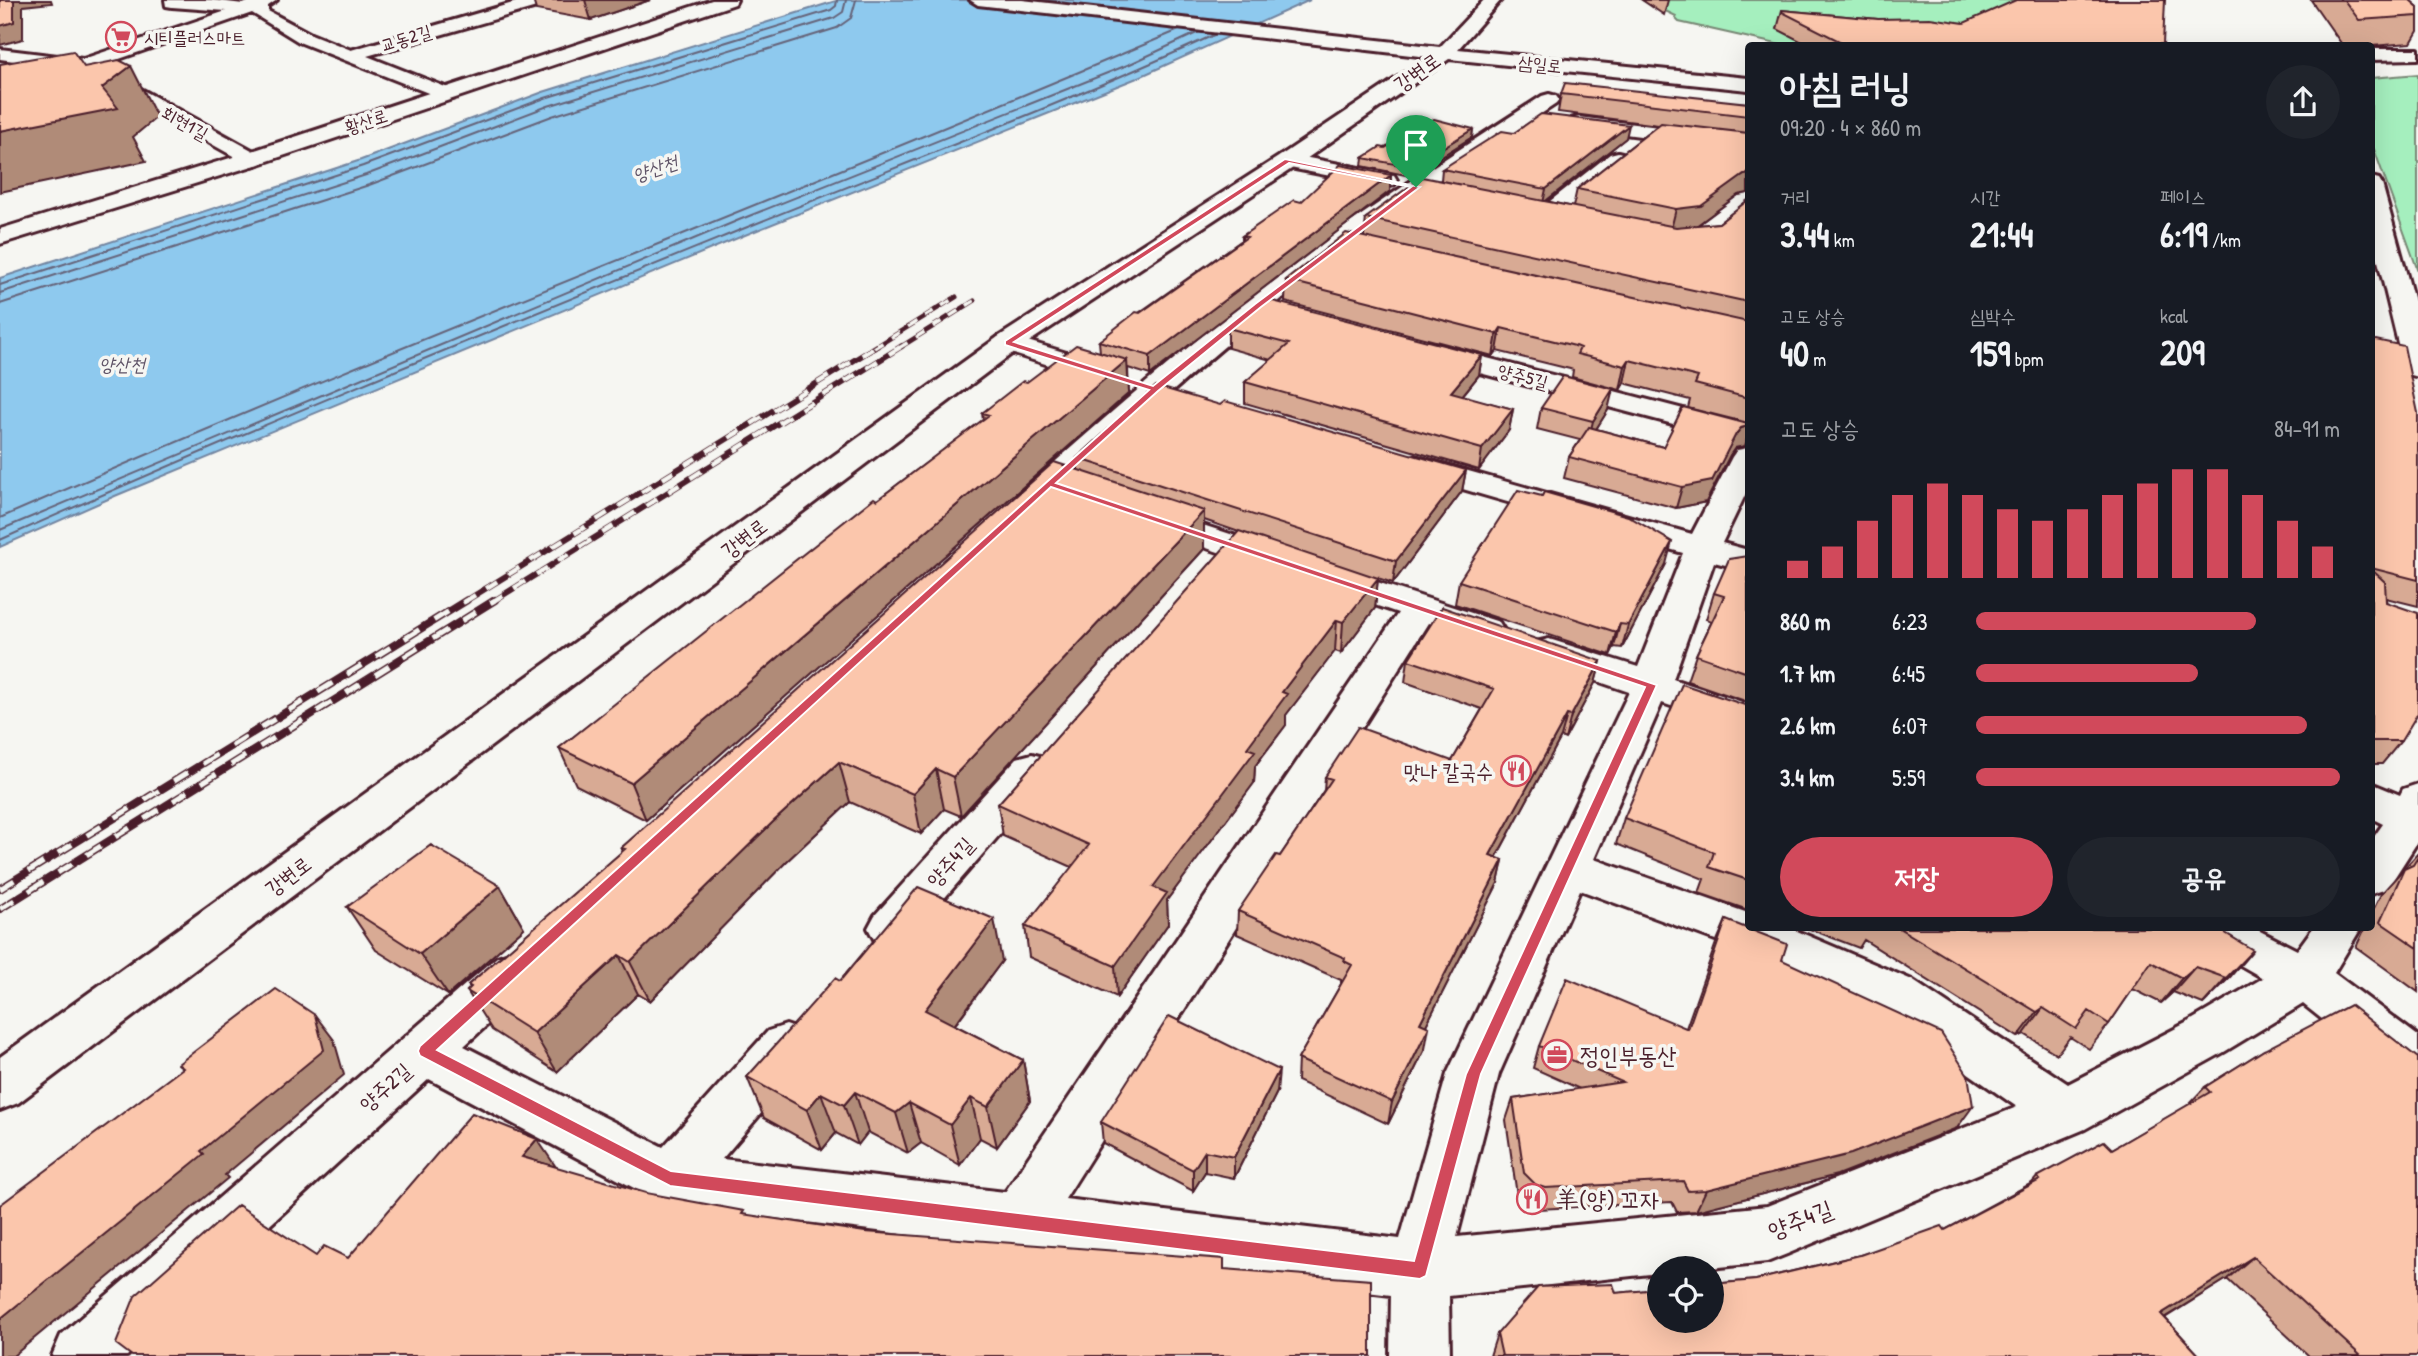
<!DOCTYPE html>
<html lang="ko">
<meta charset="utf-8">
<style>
:root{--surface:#171b24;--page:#20242c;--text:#f1f3f6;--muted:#9ea1a6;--accent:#d1495b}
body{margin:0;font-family:"Patrick Hand","LXGW WenKai TC","Poor Story",sans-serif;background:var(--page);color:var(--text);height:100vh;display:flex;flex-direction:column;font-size:26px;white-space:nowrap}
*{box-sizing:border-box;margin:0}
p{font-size:23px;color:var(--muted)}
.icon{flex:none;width:38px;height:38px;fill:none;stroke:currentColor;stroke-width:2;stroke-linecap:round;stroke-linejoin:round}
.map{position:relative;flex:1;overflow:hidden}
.panel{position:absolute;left:1745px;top:42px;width:630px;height:889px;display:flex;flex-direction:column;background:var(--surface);border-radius:7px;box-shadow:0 7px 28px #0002}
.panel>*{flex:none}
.fabs{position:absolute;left:1647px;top:1256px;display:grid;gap:14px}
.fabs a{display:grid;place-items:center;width:77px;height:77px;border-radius:50%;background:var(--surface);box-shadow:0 7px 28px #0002;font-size:35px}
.pin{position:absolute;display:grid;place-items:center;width:60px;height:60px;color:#fff;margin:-72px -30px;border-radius:50% 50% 50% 0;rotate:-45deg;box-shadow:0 0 7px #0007}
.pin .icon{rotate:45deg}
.round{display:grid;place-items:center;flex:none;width:74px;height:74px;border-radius:37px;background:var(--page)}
.head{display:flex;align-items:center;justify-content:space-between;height:119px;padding:0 35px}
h1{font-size:38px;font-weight:800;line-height:52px}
.metrics{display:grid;grid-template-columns:repeat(3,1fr);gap:10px;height:119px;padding:7px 35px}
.metrics div{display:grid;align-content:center}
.metrics b{font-size:35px;font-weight:800}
.metrics small{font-size:19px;font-weight:400}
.metrics p{font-size:19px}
.chart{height:196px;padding:14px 35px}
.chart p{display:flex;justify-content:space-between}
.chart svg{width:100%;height:126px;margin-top:7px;stroke:var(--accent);stroke-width:6}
.cta{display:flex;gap:14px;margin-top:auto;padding:14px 35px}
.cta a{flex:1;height:80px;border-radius:42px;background:var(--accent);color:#fff;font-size:28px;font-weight:800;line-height:80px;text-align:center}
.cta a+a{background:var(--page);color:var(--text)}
ul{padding:0 35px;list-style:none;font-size:23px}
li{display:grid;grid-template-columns:112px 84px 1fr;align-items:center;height:52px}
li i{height:18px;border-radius:9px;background:var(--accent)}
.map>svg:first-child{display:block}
.green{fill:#a5efbe;stroke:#788774;stroke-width:2}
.water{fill:#8ec9ee;stroke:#7385a0;stroke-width:2}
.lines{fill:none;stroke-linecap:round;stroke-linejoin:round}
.shore{stroke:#656379;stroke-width:2}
.street-casing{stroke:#4a1f2b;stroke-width:6}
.secondary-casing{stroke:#4a1f2b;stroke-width:6}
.street{fill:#f6f6f2;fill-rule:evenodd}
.secondary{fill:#f6f6f2;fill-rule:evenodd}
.rail-far2-casing{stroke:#4a1f2b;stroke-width:5}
.rail-far1-casing{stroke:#4a1f2b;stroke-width:6}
.rail-casing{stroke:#4a1f2b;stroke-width:8}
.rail-far2{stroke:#f6f6f2;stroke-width:3.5;stroke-dasharray:10;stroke-linecap:butt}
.rail-far1{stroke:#f6f6f2;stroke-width:4.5;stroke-dasharray:13;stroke-linecap:butt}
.rail{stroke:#f6f6f2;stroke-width:5;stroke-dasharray:17;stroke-linecap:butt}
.wall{fill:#d8aa94;stroke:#4a1f2b;stroke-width:2}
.shaded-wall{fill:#b08b78;stroke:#4a1f2b;stroke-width:2}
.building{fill:#fbc6ac;stroke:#4a1f2b;stroke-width:2}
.route{fill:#d1495b;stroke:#fff;stroke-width:2;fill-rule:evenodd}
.labels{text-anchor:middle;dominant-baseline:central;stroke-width:7;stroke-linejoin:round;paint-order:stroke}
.far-poi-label{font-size:18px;fill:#4a1f2b;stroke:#f6f6f2;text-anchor:start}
.far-street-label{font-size:18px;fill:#4a1f2b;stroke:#f6f6f2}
.far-water-label{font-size:19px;font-style:italic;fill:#5e5266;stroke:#f6f6f2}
.street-label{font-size:21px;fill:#4a1f2b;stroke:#f6f6f2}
.poi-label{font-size:21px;fill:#4a1f2b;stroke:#f6f6f2;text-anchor:end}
.near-poi-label{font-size:24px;fill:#4a1f2b;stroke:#f6f6f2;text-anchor:start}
.near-street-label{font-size:24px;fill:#4a1f2b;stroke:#f6f6f2}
</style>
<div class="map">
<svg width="2418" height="1356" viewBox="0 0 2418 1356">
<rect width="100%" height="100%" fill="#f6f6f2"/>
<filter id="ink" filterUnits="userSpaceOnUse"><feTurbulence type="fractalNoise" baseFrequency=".0143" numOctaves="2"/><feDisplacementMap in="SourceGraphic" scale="14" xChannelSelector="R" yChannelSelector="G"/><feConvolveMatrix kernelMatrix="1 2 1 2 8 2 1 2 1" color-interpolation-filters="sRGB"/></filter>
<g filter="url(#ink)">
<path class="green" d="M1642,0h517l-92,46 -286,-1 -102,-23 -4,-4 1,-2z
M2418,74v197l-44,-122 -3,-1v-70z"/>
<path class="water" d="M839,0h471l-173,78 -392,157 -630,261 -115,51v-269l361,-118 182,-68z"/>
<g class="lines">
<path class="shore" d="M0,285l363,-119 182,-68 286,-88 5,-4 1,-6
M0,293l366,-118 182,-69 286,-88 9,-6 3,-12
M0,304l369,-119 183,-69 285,-88 14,-10 5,-18
M0,518c390,-171 787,-322 1179,-488
M0,530l739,-310 391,-156 69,-32
M0,540c246,-110 496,-211 745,-312 157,-64 317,-123 471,-194"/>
<g class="street-casing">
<path id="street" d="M165,0h46l32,4 10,-4h24l-9,6v5l43,23 40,16 172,-50h26l-2,4 -180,52 86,34 3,4 -3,4 -7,2 -147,-58 -47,-29 -153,53 160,88 3,5 -3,5 -8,2 -172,-96 -79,-11v-10l83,10 143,-48 -54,-4 -6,-1z
M1549,94l7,2 3,4 -3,4c-79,52 -157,104 -232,161 -98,77 -191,160 -282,244l-12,3 -12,-3 -4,-7 4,-7c94,-84 189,-167 290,-242 76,-56 155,-106 234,-157z
M1578,117l170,21v12l-177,-23 -3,-4 3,-4z
M1618,152l8,2 3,5 -3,5 -70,55h-16l-4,-5 4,-5 70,-55z
M1288,154l98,19 8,2 3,5 -3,5 -8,2 -106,-21 -3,-5 3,-5z
M2371,177l8,2 3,5 36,132v61l-10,-3 -4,-6 -33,-136z
M1008,335l111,34 4,6 -4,6 -10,3 -111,-35 -4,-6 4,-6z
M1429,343l312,81 4,6 -4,6 -11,3 -311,-82 -4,-6 4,-6z
M1748,448v41l-26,54 26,7v21l-34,-9 -41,117 75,25v28l-86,-29 -68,156 154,54v15h42l122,52 156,104 120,-62 75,-44 -65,-37 -7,-13h63l43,22 16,-22h48l-27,45 84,63v52l-18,-7 -97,-77 -79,48 -139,77 -298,125 -20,8 -66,7h-42v4l-210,23 1,60h-60l1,-61 -721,-90 -19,-8 -222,-118 -302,277h-75l9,-21 436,-378 17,-6 17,6 7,14 -7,14 -67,61 199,101 105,-116 18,-6 18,6 7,16 -7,16 -82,96 283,33 393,-579 -256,-87 -5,-7 5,-7 12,-3 345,113 5,8 -5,8 -13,4 -58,-19 -363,576 335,40 47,-165 182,-382 -93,-32 -6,-9 6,-9 13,-3 89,28 45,-114 -279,-81 -5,-7 5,-7 11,-2 277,78 40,-77 5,-7zM1580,890l176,65 122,55 139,97 -250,99 -310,31 42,-163z
M1032,754l15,4 6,11 -6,11 -140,161 -16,6 -16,-6 -7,-13 7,-13 142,-157z
M2371,783l29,12 3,-6 15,-5v57l-31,48 -16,5v-53l12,-17 -12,-6z"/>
</g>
<g class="secondary-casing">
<path id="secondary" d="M712,0h25l-2,4 -476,160 -259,80v-15l243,-75z
M970,0h52l418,47 44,-47h17l-43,49 290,29v12l-299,-31 -153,107 -278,183 -1000,754 -18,7v-53l998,-720 282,-181 148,-99 -450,-52z
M2371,49h47v10l-47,1z"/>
</g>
<use href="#street" class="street"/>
<use href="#secondary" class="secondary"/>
<g class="rail-far2-casing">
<path id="rail-far2" d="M874,348l82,-51
M899,348l75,-47"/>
</g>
<g class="rail-far1-casing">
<path id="rail-far1" d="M464,602l413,-256
M492,602l410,-256"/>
</g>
<g class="rail-casing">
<path id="rail" d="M0,889l467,-289
M0,909l495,-309"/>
</g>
<use href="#rail-far2" class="rail-far2"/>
<use href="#rail-far1" class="rail-far1"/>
<use href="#rail" class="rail"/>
</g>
<path class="wall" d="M533,0h117l-59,20 -55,-10z
M1642,0h26l-4,15z
M2311,0h99l8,7v24l-7,12 -40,3h-28z
M1782,10l96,9 86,4 199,21 -1,2h-352l-33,-17z
M1561,94l187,9v90l-10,2 -40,30 21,-2 29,-23v223l-60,-15 2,-8 -66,-17 -4,7 -48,-13 1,-7 -3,-1 -73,-18 -4,5 -208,-54 1,-22 78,-43 2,-19 75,-38 1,-11 184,-31 -80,63 27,6 4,-18 81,-64 -100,-13z
M1473,129l-1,8 -62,39 -48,-10 1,-8 22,-10z
M1391,175l-1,16 -240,184 -22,-7 1,25 -483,427 -70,-35 -17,-37 318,-248 106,-80 -1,-7 45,-31 73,-30 -1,-11 143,-101v-4l59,-34z
M1228,328l254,27 -3,20 -17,21 51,13 -4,21 -30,40 -234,-67v-21l26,-22 -43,-12z
M2371,339l47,74v193l-32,-8 15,143 -19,23h-11z
M1220,405l246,65 -4,21 -69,92 -15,-5 -3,30 -34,45 -6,-2 -49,64v10l-31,41 -1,17 -87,117 1,24 -51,73 -88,-40 -4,-31 47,-59 -69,-31 -5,-32 241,-272 -35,-12v29l-243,267 -17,-7 -23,25 -71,-32 -63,59 -137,140 -12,-7 -81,78 -65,-42 -25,-39 3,-3 -2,-3 155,-134 -2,-3 457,-378 -1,-12z
M1541,408l67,2 -12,19 67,18 82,-1 -10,2 -5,7 -24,47 -30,6 -112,-30 5,-21 11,-17 -43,-11z
M1748,556v146l-61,-21 9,-26 16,-34 -6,-2 8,-26z
M1666,564l-44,84 -8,-1 -4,8 -155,-51 4,-23z
M1408,660l193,1 -6,22 -30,56 -4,-2 -65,121 7,2 -5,23 -72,142 -1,24 -37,75 -91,-43 1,-22 43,-75v-4l-104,-46 1,-23 42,-55 44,-65 1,-14 127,-16 30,-52 -77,-27z
M1748,706v204l-49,-17 5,-14 -88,-35 8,-26z
M2418,853v139l-62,-45 9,-19h6v-14l10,-20z
M500,886l24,42 -76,67 -72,-45 -29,-43z
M1726,920l56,40 175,168 -120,47 -141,36 -19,1 -5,-10 -134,7 -9,-3 -12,-11 -11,-75 7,-21 67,-10 -47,-21 6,-22 147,-18 30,-85z
M1807,928h410l14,48 -28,28 -30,-12 -12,11 -28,-14 -24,35 -20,25 -19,-12 -13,17 -33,-20 -6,3 -154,-97 -5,8z
M1002,961l-47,64 68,35 7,41 -33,46 -17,-9 -20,27 -39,-22 -13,10 -40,-21 -10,13 -22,-12 -14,17 -58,-32 -17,-41 93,-96z
M2264,1050l154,306h-109l-82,-77 -62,39 35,38h-710l7,-22 119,-41 140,-13 104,-25 85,-25 87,-47 5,-6 75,-28 75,-43 18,-19z
M1277,1092l-43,86 -29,-6 -12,19 -90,-48 -2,-21z"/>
<path class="shaded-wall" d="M14,0h37l1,3 -29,3v33l-23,6v-19z
M585,0h65l-59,20z
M131,66l26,51 -24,20 13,24 -146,31v-61l102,-43z
M1629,125l-3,13 -83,65 3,-14z
M1473,129l-1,8 -62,39 1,-9z
M1748,174v19l-10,2 -42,31 -25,3 5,-20 68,-34z
M1391,175l-1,16 -240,184v-19z
M1501,328l-4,23 -4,5 4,-22z
M1482,355l-3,20 -31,38 3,-21z
M1127,360l2,33 -483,427 -15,-37z
M1629,360l-5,23 -4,7 5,-24z
M1613,389l-5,21 -20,32 5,-21z
M1513,409l-4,21 -30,40 3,-21z
M1748,426v9l-3,11 -10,2 -5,7 -24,47 -30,6 6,-21 54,-53 5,-6z
M1466,470l-4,21 -69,92 3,-22z
M1204,511v38l-243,267 -8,-39z
M1672,542l-6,22 -44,84 6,-23z
M1378,578l-3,30 -34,45 2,-31z
M1337,620l-2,31 -49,64v10l-31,41 -1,17 -87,117 1,24 -51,73 -2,-31 38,-79 129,-195z
M1620,624l-6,23 -4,8 6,-23z
M1601,661l-6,22 -30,56 6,-23z
M1567,715l-6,22 -76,141 5,-23z
M839,762l11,40 -63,59 -137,140 -20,-39 144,-141z
M936,769l8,40 -23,25 -8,-40z
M1503,860l-5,23 -82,162 4,-22z
M500,886l24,42 -76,67 -28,-41z
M994,919l8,42 -67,90 -10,-41z
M2253,950l-22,26 -28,28 23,-26z
M619,955l19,39 -81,78 -23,-39z
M2195,967l-22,25 -12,11 21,-25z
M2043,1008l-19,26 -6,3 19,-25z
M315,1015l19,25 10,35 -119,100 3,3 -215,178h-13v-37l201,-168z
M1429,1027l-4,22 -37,75 4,-22z
M1023,1060l7,41 -33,46 -9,-40z
M1279,1070l-2,22 -43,86v-21z
M855,1092l13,40 -10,13 -14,-40z
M821,1093l15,40 -14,17 -15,-40z
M971,1098l9,40 -20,27 -10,-40z
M909,1103l12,40 -13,10 -12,-40z
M1973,1106l-16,22 -120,47 -141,36 10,-21z
M537,1139l19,28 -34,-10z
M1205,1151v21l-12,19v-21z
M2253,1257l-26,22 -91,56 25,-21z"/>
<path class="building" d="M0,0h14v22l-14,4z
M2016,0h149l-2,44 -25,2h-289l-67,-34v-2l96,9 52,-1 34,5z
M2344,0h66l8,7v9l-59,4z
M73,51l11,16 35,-7 12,6 -29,22 16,20 -118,23v-67z
M1565,83l183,20v13l-187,-22z
M1541,114l88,11 -83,64 -104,-20 60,-38 12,2z
M1434,119l39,10 -62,38 -48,-9 17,-11 5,1z
M1661,123l87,10v41l-4,1 -43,31 -25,3 -99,-20z
M1340,165l51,10 -241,181 -51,-15 37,-29 4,1 107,-76 -5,-1 52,-36 7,2z
M1422,177l254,50 43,-4 29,-23v102l-382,-84z
M1346,233l402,89v76l-53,-14 3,-7 -69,-17 -4,6 -48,-12 3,-6 -5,-2 -74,-18 -4,6 -211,-54z
M1265,299l217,56 -31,37 62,17 -31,40 -237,-67 44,-38 -61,-16z
M2371,339l33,7 14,67v167l-47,-12z
M1076,345l51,15 -496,423 -72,-35 315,-250 3,2 112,-85 -7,-2 41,-32 4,1z
M1563,376l50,13 -20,32 -52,-13z
M1156,386l64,19 5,-4 241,69 -70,91 -319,-103z
M1683,407l65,17v2l-7,2 -5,6 -24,47 -30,6 -113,-30 20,-30 74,20z
M1054,462l150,49 -251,266 -17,-8 -23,25 -74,-32 -65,59 -144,141 -11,-7 -85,78 -67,-42 4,-4 -3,-2 157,-136 -4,-1z
M1518,490l24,6 2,-4 84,24 44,26 -44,83 -8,-1 -4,8 -157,-51z
M1239,531l139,47 -35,44 -6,-2 -55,72 5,2 -40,54 8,3 -102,136 14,6 -52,73 -90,-40 64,-81 -91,-41z
M1748,556v117l-52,-18 28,-59 -10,-3 15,-34z
M2371,569l14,13 1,20 32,11v100l-17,28h-30z
M1442,607l159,54 -30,55 -4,-1 -77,140 13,5 -83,163 9,4 -37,75 -94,-43 54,-94 -8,-4 1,-3 -107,-47 38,-56 4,1 52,-77 -7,-2 33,-50 94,34 42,-72 -86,-29z
M1682,684l66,22v174l-39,-13 5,-15 -90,-34z
M431,845l69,41 -80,68 -73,-47z
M2418,857v91l-38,-26 24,-53 9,-4z
M918,887l76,32 -69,91 98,50 -35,47 -17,-9 -21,27 -41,-22 -13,10 -41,-21 -11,13 -23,-12 -14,17 -60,-33 88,-99 5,3z
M1726,920l61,24 -5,16 159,73 27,42 5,31 -122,48 -145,36 -18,1 -5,-10 -138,7 -9,-3 -12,-12 -11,-74 109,-17 -83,-36 28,-68 121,51z
M1899,928h318l36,22 -27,28 -31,-11 -13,11 -31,-16 -42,62 -20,-13 -13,18 -33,-21 -6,4z
M276,989l39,26 9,35 -123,101 3,3 -204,165v-114l183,-137 -5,-4z
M2350,1005l68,53v298h-57l-108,-99 -92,57 39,42h-698l-5,-22 41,-47 75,-3 3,9 43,-4v32h53v-37l44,-4 104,-25 82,-29 3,4 95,-50 -3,-3 67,-36 8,8 98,-57 -5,-5 59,-37z
M1169,1016l110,54 -45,87 -29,-6 -12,19 -92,-48z
M472,1113l65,26 -15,18 124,36 98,18 -2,3 123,18 359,27v10l147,11v76h-1239l-16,-12 19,-48 103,-91 78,51 8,-10 24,12z"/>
</g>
<path class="route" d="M1285,159l135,28 -159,120 -103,84 -102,92 601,202 -176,389 -55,202 -6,3 -750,-93 -250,-130 -2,-5 2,-5 729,-656 -144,-45v-4zM1289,163l122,24 -156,117 -102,82 -139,-44zM1051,487l594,200 -179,387 -52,187 -743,-90 -234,-121z"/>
<defs>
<g id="supermarket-ring" transform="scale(1.575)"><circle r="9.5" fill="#f6f6f2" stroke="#d1495b" stroke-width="1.5"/><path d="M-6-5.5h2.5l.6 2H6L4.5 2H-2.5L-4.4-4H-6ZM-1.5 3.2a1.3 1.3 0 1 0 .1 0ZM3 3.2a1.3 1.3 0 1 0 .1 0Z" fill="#d1495b"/></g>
<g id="restaurant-ring" transform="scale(1.575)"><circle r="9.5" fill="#f6f6f2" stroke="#d1495b" stroke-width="1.5"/><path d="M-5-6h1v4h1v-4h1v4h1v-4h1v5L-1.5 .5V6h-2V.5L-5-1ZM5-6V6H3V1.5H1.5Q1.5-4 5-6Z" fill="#d1495b"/></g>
<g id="office-ring" transform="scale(1.575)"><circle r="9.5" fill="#f6f6f2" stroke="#d1495b" stroke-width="1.5"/><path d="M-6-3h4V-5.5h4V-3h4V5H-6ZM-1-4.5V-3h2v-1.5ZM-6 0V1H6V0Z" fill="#d1495b"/></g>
</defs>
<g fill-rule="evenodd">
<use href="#supermarket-ring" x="121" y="37"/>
<use href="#restaurant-ring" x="1516" y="771"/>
<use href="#office-ring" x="1557" y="1055"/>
<use href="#restaurant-ring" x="1532" y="1199"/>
</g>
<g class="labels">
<g class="far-poi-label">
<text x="144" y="37">시티플러스마트</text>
</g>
<g class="far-street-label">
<text transform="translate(406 38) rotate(-17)">교동2길</text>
<text transform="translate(1540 64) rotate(6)">삼일로</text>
<text transform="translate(366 121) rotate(-18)">황산로</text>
<text transform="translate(185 123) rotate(29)">회현1길</text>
<text transform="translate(1523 376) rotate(15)">양주5길</text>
</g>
<g class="far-water-label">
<text transform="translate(655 168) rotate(-19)">양산천</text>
<text x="122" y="364">양산천</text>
</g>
<g class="street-label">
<text transform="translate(1417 72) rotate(-35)">강변로</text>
<text transform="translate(744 538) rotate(-37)">강변로</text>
<text transform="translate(950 862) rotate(-48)">양주4길</text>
<text transform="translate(288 876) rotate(-37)">강변로</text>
<text transform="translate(385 1087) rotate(-42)">양주2길</text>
</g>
<g class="poi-label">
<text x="1493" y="771">맛나 칼국수</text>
</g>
<g class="near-poi-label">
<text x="1580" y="1055">정인부동산</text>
<text x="1555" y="1199">羊(양) 꼬자</text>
</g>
<g class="near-street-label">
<text transform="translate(1800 1219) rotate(-21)">양주4길</text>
</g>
</g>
</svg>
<div class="fabs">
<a><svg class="icon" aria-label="locate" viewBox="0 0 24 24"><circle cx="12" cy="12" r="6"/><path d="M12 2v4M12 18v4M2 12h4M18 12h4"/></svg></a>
</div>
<div class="pin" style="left:1416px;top:187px;background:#1e9e55"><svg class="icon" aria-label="arrive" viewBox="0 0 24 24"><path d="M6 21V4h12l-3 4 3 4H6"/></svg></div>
<section class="panel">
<div class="head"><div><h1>아침 러닝</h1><p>09:20 · 4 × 860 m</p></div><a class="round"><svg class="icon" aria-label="share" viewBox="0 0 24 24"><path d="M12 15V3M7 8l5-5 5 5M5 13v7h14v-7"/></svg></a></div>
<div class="metrics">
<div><p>거리</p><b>3.44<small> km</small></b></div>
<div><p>시간</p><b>21:44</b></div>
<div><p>페이스</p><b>6:19<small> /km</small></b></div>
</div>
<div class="metrics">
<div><p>고도 상승</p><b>40<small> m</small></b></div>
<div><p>심박수</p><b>159<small> bpm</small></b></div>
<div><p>kcal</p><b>209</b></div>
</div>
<div class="chart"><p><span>고도 상승</span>84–91 m</p>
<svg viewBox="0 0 160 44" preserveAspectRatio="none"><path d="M5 44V38M15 44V33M25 44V24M35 44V15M45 44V11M55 44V15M65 44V20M75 44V24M85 44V20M95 44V15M105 44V11M115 44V6M125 44V6M135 44V15M145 44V24M155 44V33"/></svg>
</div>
<ul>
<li><b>860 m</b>6:23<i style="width:77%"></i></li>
<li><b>1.7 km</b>6:45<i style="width:61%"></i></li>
<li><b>2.6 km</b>6:07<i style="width:91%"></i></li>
<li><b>3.4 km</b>5:59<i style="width:100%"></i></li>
</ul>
<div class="cta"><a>저장</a><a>공유</a></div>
</section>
</div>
